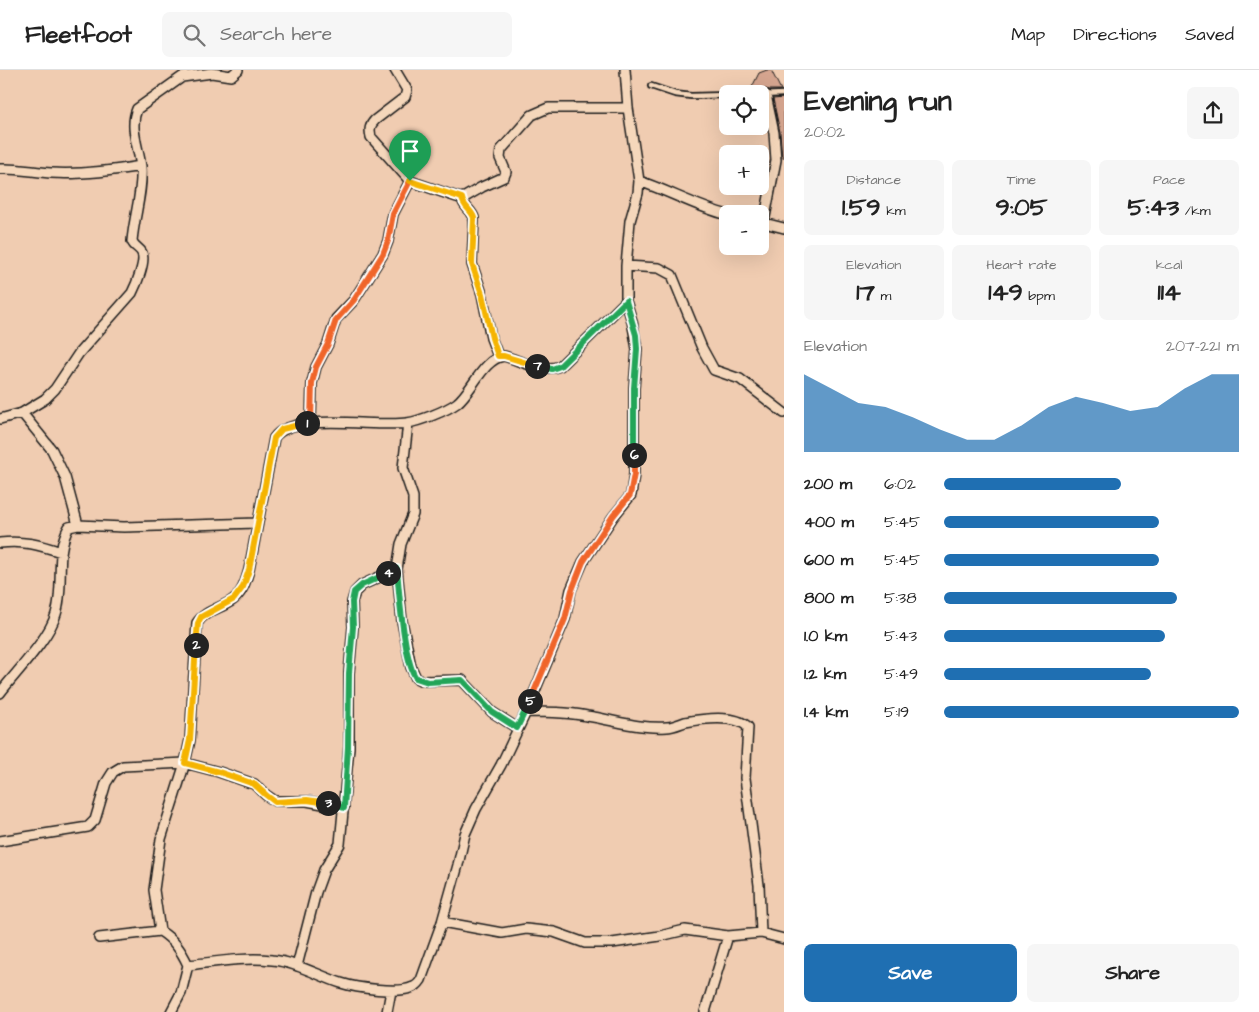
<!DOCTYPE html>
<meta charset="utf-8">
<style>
:root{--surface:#fff;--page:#f6f6f6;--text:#222;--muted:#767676;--line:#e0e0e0;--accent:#1f6fb2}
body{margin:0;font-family:"Architects Daughter",sans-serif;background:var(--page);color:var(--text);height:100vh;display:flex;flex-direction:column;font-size:19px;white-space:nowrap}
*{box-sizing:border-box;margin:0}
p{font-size:16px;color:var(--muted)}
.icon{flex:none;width:28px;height:28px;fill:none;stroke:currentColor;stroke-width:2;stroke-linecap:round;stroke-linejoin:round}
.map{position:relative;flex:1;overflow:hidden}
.sheet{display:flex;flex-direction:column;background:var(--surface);width:475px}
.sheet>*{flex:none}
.fabs{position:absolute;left:719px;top:15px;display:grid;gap:10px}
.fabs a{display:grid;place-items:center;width:50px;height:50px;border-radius:8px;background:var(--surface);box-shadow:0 5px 20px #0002;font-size:25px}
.pin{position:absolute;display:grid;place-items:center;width:42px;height:42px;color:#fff;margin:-51px -21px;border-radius:50% 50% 50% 0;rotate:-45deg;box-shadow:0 0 5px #0007}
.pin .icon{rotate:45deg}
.km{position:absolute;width:25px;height:25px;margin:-12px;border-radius:50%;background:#222;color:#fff;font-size:14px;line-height:25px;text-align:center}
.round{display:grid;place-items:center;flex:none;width:52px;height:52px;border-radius:8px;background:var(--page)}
.head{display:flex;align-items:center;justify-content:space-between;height:85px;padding:0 20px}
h1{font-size:28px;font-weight:700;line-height:38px}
.stats{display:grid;grid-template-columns:repeat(3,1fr);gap:8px;height:85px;padding:5px 20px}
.stats div{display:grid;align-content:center;border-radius:8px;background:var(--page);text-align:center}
.stats b{font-size:25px;font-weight:700}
.stats small{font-size:14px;font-weight:400}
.stats p{font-size:14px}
.chart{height:140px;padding:10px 20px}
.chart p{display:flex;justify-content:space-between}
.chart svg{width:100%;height:90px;margin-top:5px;fill:var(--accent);opacity:.7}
.primary-button{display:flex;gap:10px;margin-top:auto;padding:10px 20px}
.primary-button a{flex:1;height:58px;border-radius:8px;background:var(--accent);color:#fff;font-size:20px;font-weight:700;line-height:58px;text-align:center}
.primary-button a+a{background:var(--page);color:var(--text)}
ul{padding:0 20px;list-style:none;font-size:16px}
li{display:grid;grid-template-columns:80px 60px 1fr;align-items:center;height:38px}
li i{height:12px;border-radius:6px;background:var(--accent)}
header{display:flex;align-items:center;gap:30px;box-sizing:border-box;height:70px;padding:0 25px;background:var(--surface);border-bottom:1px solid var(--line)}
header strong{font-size:24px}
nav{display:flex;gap:28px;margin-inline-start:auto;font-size:18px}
.search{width:350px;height:45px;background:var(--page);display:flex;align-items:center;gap:12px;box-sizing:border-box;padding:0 18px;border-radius:8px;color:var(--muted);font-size:19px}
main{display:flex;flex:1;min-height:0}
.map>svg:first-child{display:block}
.building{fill:#d5a58f;stroke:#1c1c1c}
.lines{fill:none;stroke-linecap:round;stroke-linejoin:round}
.lane-casing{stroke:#1c1c1c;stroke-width:8}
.street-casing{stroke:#1c1c1c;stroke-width:12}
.lane{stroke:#f5d7bb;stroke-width:4.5}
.street{stroke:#f5d7bb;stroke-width:9}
.split-1-casing{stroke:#fff;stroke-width:10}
.split-2-casing{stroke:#fff;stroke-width:10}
.split-3-casing{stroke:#fff;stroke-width:10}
.split-4-casing{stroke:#fff;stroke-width:10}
.split-5-casing{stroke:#fff;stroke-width:10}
.split-6-casing{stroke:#fff;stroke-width:10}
.split-7-casing{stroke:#fff;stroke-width:10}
.split-8-casing{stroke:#fff;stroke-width:10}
.split-1{stroke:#f0652b;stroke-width:6}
.split-2{stroke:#f5b400;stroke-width:6}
.split-3{stroke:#f5b400;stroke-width:6}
.split-4{stroke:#22a559;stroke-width:6}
.split-5{stroke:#22a559;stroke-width:6}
.split-6{stroke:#f0652b;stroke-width:6}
.split-7{stroke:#22a559;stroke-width:6}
.split-8{stroke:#f5b400;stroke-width:6}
</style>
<header>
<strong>Fleetfoot</strong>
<div class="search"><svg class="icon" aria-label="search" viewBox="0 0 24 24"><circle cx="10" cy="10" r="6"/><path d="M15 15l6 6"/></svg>Search here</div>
<nav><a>Map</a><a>Directions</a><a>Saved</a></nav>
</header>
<main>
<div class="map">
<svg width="784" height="942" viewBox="0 0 784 942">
<rect width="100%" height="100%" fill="#f0ccb1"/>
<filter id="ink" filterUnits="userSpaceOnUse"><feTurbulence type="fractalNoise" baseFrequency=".02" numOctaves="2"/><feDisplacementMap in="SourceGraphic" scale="10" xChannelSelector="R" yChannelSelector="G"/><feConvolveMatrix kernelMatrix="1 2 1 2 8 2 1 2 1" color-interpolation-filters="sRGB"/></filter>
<g filter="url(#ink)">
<path class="building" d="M767,0h4l10,20h-11l-5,-1 -9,1 -4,-3 7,-14z
M784,28v59l-2,1 -2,-26 -7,-33z"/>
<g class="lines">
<g class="lane-casing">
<path id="lane" d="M651,16l24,8 16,2 37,-1
M760,25l24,-1"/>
</g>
<g class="street-casing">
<path id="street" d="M395,0l12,20 -2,7 -30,23c-5,5 -6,9 -4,17l39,44 50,17 5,-1 17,-10 22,-10 2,-5 -6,-14 1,-8 31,-35 16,-7h80
M0,99c17,-1 34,3 51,4 30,2 60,-2 90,-7
M639,111c30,10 58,26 89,34
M462,128c1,9 10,12 12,20l-2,46 10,30 9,44 7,18
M760,152l24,6
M764,152l12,-62 -2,-27 -8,-38
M626,196l33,2 13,7 30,73 12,22 26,9 44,34
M22,343l30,37 13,27 13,48
M0,349l22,-6 23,-14 10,-10 24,-36 53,-60c4,-8 14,-31 10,-40 -2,-5 -8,-6 -10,-12 2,-24 11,-50 9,-74 -2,-18 -12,-40 -4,-58l45,-32 30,-4 19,3 7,-6
M311,352l1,-39 4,-16 12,-23 8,-25 18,-19 29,-46 5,-13 5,-27 17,-33
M408,353l-5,45 10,29v17l-12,30 -4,25 5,52 9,46 5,11 6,3 40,-1 30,32 25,16
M0,473c23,-3 40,2 61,9
M0,623c16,-21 49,-54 56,-79 9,-28 -2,-61 13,-87l9,-2 46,2 133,-4
M526,642c21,0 41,0 61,4 27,4 52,13 80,11 6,0 12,-3 18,-5 16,-3 51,-8 63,5l-3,51 14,107 2,48
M0,771l88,-14 7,-7 11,-37 7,-11 10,-6 62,-3 5,-23 7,-117c8,-13 26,-15 37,-24 9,-7 12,-19 15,-29l25,-132c17,-27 103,-10 133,-15 13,-2 39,-12 50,-20 15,-12 27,-45 47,-47 18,5 38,17 56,10l66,-65
M442,852l60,11 24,-4 28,3 31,11h27l48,-7 25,-6 43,6 33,-3 23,6
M99,868l61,-7
M188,895c-7,-15 -14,-25 -28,-34l-6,-41 7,-51 24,-76 34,9 35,12 12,11 9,6h32l37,7
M297,896l19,-74 8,-22 16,-26 9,-97v-74l4,-46 -1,-25 3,-10 7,-7 35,-16
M171,942l10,-19 7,-28c28,-3 57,-8 84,-5 24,2 47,16 69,23 15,5 59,11 72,4 4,-1 6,-4 8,-7l21,-58 16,-57 7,-31 11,-25 25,-44 25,-53 39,-93 6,-29 12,-28 30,-45 18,-22 3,-21v-86l3,-39 -5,-28 -6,-20v-35l4,-45 8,-28 1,-12 -11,-73 -3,-38
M387,942l4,-21
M705,942l23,-76"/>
</g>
<use href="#lane" class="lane"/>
<use href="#street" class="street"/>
</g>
</g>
<g class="lines" filter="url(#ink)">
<g class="split-1-casing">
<path id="split-1" d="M307,353l4,-1 1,-39 4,-16 12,-23 8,-24 18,-20 29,-46 5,-13 5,-27 17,-33"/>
</g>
<g class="split-2-casing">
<path id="split-2" d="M196,575l2,-22 3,-6 33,-18 9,-12 6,-17 25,-132 8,-9 25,-6"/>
</g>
<g class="split-3-casing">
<path id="split-3" d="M196,575l-6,95 -5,23 34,9 35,12 12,11 9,7 32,-2 21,3"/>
</g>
<g class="split-4-casing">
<path id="split-4" d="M328,733l16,5 4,-61 1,-74 4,-46 -1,-25 2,-10 8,-7 26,-12"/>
</g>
<g class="split-5-casing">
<path id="split-5" d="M388,503l9,-4c2,23 7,93 19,109l12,4 34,-2 30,32 25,16 13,-27"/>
</g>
<g class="split-6-casing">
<path id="split-6" d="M530,631l35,-82 7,-29 11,-28 30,-46 17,-21 4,-21v-19"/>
</g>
<g class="split-7-casing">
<path id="split-7" d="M537,296l15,3 8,-3 66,-65 10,34 1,14 -3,39v67"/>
</g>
<g class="split-8-casing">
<path id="split-8" d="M410,111l52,17c1,9 10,12 12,20l-2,46 10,30 10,44 6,18h6l33,10"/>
</g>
<use href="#split-1" class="split-1"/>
<use href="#split-2" class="split-2"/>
<use href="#split-3" class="split-3"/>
<use href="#split-4" class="split-4"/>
<use href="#split-5" class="split-5"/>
<use href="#split-6" class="split-6"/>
<use href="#split-7" class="split-7"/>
<use href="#split-8" class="split-8"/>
</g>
</svg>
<div class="fabs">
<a><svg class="icon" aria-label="locate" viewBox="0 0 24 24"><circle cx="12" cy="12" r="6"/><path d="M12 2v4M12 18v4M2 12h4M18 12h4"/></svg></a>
<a>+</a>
<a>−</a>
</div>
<div class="pin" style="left:410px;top:111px;background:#1e9e55"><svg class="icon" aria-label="arrive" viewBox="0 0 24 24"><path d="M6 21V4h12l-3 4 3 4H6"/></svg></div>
<b class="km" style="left:307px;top:353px">1</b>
<b class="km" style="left:196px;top:575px">2</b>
<b class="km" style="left:328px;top:733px">3</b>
<b class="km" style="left:388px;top:503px">4</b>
<b class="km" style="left:530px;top:631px">5</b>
<b class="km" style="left:634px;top:385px">6</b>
<b class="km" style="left:537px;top:296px">7</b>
</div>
<section class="sheet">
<div class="head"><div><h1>Evening run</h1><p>20:02</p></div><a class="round"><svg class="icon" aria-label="share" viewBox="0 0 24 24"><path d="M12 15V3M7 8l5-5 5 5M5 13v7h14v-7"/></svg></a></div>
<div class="stats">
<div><p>Distance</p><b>1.59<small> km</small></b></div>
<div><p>Time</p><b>9:05</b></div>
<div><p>Pace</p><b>5:43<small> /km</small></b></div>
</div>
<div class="stats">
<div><p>Elevation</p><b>17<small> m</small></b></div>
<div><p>Heart rate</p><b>149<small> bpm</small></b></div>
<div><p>kcal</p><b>114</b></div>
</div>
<div class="chart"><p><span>Elevation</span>207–221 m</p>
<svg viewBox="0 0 160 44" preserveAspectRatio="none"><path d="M0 44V6L10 13L20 20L30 22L40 27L50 33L60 38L70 38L80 31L90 22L100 17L110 20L120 24L130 22L140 13L150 6L160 6V44z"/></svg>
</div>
<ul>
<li><b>200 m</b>6:02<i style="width:60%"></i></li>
<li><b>400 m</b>5:45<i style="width:73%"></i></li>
<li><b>600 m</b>5:45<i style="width:73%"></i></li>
<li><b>800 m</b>5:38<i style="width:79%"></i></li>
<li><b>1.0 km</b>5:43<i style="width:75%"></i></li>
<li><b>1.2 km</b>5:49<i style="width:70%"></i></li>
<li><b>1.4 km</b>5:19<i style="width:100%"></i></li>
</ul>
<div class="primary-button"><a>Save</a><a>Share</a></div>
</section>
</main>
